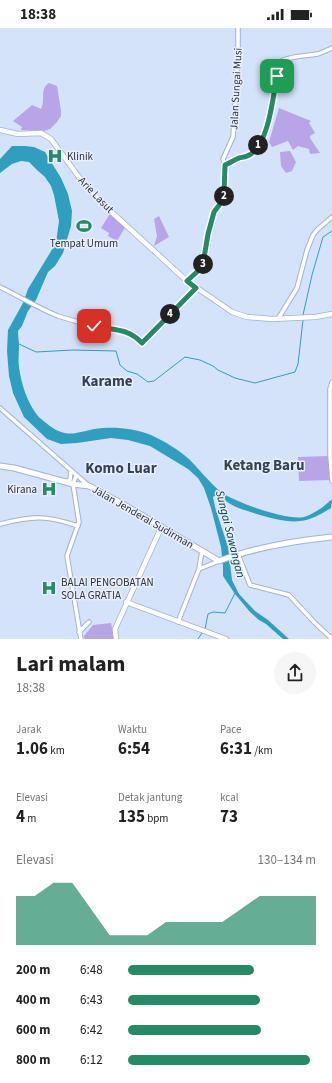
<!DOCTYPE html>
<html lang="id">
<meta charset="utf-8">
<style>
:root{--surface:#fff;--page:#f6f6f6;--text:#222;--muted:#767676;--accent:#258b67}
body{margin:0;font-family:"Source Sans 3",sans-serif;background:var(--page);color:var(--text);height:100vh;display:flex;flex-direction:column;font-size:15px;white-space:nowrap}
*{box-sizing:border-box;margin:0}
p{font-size:13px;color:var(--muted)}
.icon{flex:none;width:22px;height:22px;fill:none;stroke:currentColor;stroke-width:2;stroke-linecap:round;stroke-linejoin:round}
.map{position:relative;height:611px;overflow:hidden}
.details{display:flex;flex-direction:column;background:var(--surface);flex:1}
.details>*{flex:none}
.pin{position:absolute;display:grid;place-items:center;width:34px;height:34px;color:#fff;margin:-17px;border-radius:8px;box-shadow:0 2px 6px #0006}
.km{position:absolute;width:20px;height:20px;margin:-10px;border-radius:50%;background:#222;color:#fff;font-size:11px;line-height:20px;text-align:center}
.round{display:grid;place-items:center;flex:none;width:42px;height:42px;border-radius:21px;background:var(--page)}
.headline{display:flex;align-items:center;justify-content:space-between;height:68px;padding:0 16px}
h1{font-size:22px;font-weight:700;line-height:30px}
.figures{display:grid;grid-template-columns:repeat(3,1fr);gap:6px;height:68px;padding:4px 16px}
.figures div{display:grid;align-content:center}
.figures b{font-size:17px;font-weight:700}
.figures small{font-size:11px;font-weight:400}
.figures p{font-size:11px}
.chart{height:112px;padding:8px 16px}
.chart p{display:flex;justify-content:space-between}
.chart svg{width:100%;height:72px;margin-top:4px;fill:var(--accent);opacity:.7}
ul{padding:0 16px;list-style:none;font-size:13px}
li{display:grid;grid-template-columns:64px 48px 1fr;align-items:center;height:30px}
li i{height:10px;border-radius:5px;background:var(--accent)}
.status{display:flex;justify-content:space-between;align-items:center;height:28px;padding:0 20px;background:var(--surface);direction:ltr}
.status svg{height:11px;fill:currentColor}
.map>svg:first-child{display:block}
.green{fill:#b7a5e8}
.forest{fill:#b7a3ee}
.water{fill:#2e9fbf}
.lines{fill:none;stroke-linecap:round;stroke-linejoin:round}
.stream{stroke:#2e9fbf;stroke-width:1}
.minor-casing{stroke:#a1b3cf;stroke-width:5.5}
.major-casing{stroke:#a1b3cf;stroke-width:6}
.highway-casing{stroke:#a1b3cf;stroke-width:7}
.minor{stroke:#fff;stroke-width:3.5}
.major{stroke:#fff;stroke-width:4.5}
.highway{stroke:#fff;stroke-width:5}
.route-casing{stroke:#fff;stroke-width:8}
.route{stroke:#258b67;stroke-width:5}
.labels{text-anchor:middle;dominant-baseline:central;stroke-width:3;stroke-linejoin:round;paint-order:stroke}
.street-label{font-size:11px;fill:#2c333e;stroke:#e8effb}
.poi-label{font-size:11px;fill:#2c333e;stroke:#e8effb;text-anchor:start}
.water-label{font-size:12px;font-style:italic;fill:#003441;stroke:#e8effb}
.district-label{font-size:15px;font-weight:bold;fill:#334259;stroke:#e8effb}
</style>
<div class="status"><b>18:38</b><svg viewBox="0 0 49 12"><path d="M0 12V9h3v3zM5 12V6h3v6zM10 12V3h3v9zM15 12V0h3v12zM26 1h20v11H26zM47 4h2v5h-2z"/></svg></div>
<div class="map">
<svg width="332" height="611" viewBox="0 0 332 611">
<rect width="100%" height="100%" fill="#d4e3f9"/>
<path class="green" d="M49,55l8,3 4,25v5l-4,6 -7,7 -6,2 -23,-1 1,-3 -9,-6 19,-16 9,4c5,-9 -2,-20 8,-26z
M279,80l32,13 -2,2 6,10 -5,3v2l10,15 -10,1 -1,-5 -11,-3 -5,4 -5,-9 -16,6 -3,-5z
M290,123l6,11 -4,9 -6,2 -5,-7 -1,-14z
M159,188l10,21 -15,9 3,-10 -3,-17z
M329,428l1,24 -31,1 -1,-24z
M111,595l3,16h-29l-1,-3 9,-11z"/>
<path class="forest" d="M111,184l15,14 -9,15 -9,-5 1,-3 -8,-5z"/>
<path class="water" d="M12,118h13l9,1 11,5 16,26 7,16 4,17 -1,15 -8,27 -8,13 -7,6 -12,28 -8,11 -6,15 -4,5c0,5 1,10 1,15 0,7 -1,14 0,21 2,16 8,35 18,48 2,3 6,5 9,8 23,19 32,7 57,5 16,-1 33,1 48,7 13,6 28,15 38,24 11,11 20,23 32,33 14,10 66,29 83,25 10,-3 21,-11 28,-18l-1,9c-10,6 -20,12 -31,13 -15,3 -52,-9 -66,-15 -6,-3 -12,-8 -18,-11l-3,2 2,10 13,40 4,33 7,14 16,17 13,9 21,19h-6l-17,-15 -7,-4 -9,-8 -15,-18 -12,-18v-10l-2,-19 -10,-39 -7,-20 -6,-10 -10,-9 -38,-23 -22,-6 -17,-2 -34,5 -16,1 -14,-5 -23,-22 -11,-24 -4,-17 -2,-25 1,-21 15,-27 5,-14 28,-46 3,-22 -5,-26 -3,-9 -6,-9 -8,-7 -8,-8 -8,-1 -9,3 -12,9v-14z"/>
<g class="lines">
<path class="stream" d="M303,287l9,-40 11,-38 9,-6
M19,316l17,8 37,-2 43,1 4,14 7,6 10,3 11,8 6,-1 31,-24 15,3 13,6 5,4 17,8 20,5 40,-11 3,-8 5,-44
M205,601l3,-15 5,-2 12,1 10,-20
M198,611l4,-6"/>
<g class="minor-casing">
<path id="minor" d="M225,137l26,-11 10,-14 5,-12 5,-16 9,-50c7,-6 28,-6 37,-8 5,-1 10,-4 15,-6
M187,253l12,-11 4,-6 9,-46 2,-6 6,-8 4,-9 1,-7v-23l-2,-6 10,-22 5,-84v-25
M0,259c19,9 38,21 58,29 16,5 32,9 48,13 18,5 20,-2 36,14l54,-55
M278,291l19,-31 10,-38 6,-15 5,-6 14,-12
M332,354l-2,7v66l2,26
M0,380l89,78
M76,448l-3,8 6,38 -12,34 14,83
M65,454l5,-2 1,-8
M0,496c33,-8 46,-9 78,2
M238,526l12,31 39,10 26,28 17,16
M199,541l20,-8
M178,594l21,-53 3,-18
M79,604l10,-10"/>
</g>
<g class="major-casing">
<path id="major" d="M0,102l18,4 23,-1 10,6 33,45 23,24 80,73 45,31 15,5 25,2 43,-2 17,-3
M126,574l100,37
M116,611l-1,-10 46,-101"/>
</g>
<g class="highway-casing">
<path id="highway" d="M0,438l14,2 59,16 16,2 32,17 98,58c36,-14 74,-20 113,-24"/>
</g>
<use href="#minor" class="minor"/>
<use href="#major" class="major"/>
<use href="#highway" class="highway"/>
</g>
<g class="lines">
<g class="route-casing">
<path id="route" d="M94,298c20,5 32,1 48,17l54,-55 -9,-7 12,-11 4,-6 5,-30 6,-22 6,-8 4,-11 1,-28c5,-2 9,-5 14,-7 4,-1 8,-1 12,-4 18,-12 22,-58 26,-78"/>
</g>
<use href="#route" class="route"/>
</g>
<defs>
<g id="hospital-bare" transform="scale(1.2)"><path d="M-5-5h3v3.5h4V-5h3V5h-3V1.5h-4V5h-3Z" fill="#258b67" stroke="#e8effb" stroke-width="2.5" paint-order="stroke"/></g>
<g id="stadium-bare" transform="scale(1.2)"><path d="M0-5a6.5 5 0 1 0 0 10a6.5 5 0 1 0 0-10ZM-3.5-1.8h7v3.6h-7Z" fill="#258b67" stroke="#e8effb" stroke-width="2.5" paint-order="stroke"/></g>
</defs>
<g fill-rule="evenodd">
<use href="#hospital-bare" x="55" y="128"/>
<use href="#stadium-bare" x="84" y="198"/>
<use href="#hospital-bare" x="49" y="461"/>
<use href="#hospital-bare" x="49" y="560"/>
</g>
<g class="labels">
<g class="street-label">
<text transform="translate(236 61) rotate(-87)">Jalan Sungai Musi</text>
<text transform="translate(96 167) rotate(46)">Arie Lasut</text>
<text transform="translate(143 489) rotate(30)">Jalan Jenderal Sudirman</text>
</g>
<g class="poi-label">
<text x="67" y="128">Klinik</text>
<text x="84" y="215" text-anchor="middle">Tempat Umum</text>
<text x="37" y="461" text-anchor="end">Kirana</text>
<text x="61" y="554">BALAI PENGOBATAN<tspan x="61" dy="13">SOLA GRATIA</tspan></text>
</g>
<g class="water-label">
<text transform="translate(230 506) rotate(76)">Sungai Sawangan</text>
</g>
<g class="district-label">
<text x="107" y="353">Karame</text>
<text x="264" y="437">Ketang Baru</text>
<text x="121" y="440">Komo Luar</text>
</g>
</g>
</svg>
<div class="pin" style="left:277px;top:48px;background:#1e9e55"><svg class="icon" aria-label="arrive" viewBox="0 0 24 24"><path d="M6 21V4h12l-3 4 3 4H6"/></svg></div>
<div class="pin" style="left:94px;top:298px;background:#d93025"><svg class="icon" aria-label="check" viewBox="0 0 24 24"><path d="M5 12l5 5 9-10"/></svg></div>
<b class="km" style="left:258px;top:117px">1</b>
<b class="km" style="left:224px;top:168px">2</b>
<b class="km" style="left:203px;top:236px">3</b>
<b class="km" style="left:170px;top:286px">4</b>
</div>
<section class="details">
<div class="headline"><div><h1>Lari malam</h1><p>18:38</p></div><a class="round"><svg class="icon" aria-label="share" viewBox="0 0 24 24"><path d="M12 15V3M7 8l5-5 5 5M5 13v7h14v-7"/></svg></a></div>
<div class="figures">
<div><p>Jarak</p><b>1.06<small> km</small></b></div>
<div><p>Waktu</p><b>6:54</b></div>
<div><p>Pace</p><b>6:31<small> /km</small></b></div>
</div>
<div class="figures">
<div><p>Elevasi</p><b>4<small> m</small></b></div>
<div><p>Detak jantung</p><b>135<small> bpm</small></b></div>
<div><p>kcal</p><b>73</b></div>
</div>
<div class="chart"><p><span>Elevasi</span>130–134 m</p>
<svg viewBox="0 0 160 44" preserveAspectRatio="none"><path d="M0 44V14L10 14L20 6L30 6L40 22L50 38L60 38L70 38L80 30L90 30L100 30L110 30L120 22L130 14L140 14L150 14L160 14V44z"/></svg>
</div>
<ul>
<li><b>200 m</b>6:48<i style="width:67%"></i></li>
<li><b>400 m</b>6:43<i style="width:70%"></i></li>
<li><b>600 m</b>6:42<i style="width:71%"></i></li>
<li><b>800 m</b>6:12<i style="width:97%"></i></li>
</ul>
</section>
